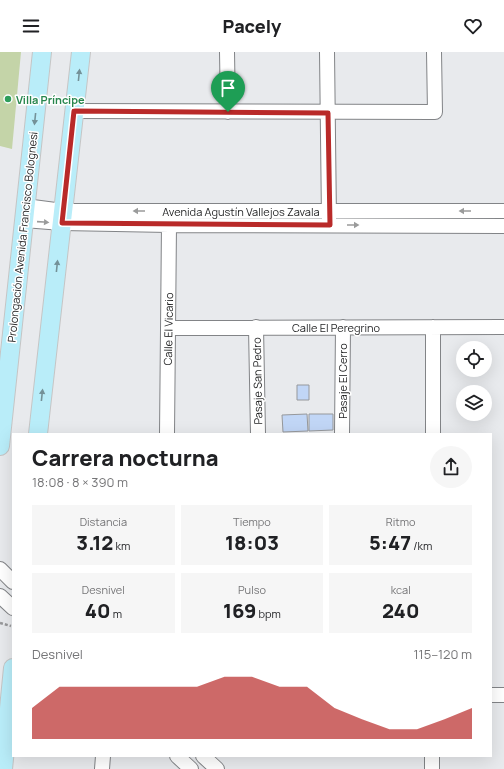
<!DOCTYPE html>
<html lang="es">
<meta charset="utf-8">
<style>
:root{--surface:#fff;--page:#f6f6f6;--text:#202124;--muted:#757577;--accent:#b92a29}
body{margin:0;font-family:Manrope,sans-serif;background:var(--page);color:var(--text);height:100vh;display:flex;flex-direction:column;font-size:15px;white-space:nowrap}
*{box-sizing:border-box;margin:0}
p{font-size:13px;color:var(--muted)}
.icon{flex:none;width:22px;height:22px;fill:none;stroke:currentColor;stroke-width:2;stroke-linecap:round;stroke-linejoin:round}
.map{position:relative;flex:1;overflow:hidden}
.panel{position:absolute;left:12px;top:381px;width:480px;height:324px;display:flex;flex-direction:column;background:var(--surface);border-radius:0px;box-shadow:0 4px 16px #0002}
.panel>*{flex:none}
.controls{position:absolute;left:456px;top:289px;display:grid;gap:8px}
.controls a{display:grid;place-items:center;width:36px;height:36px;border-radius:50%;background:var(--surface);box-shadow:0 4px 16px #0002;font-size:20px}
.pin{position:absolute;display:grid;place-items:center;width:34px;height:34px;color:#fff;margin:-41px -17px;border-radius:50% 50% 50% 0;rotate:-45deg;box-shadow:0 0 4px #0007}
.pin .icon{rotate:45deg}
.round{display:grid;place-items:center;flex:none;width:42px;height:42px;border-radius:21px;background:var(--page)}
.summary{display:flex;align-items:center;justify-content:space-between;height:68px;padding:0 20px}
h1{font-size:22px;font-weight:800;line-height:30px}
.metrics{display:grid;grid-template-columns:repeat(3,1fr);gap:6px;height:68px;padding:4px 20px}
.metrics div{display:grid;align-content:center;border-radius:0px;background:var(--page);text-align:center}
.metrics b{font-size:20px;font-weight:800}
.metrics small{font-size:11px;font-weight:400}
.metrics p{font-size:11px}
.chart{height:112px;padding:8px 20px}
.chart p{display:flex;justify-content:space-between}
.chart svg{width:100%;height:72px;margin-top:4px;fill:var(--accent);opacity:.7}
header{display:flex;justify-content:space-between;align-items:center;height:52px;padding:0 20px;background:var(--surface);font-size:18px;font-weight:800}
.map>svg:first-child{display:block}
.green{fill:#c4d4a8}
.building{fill:#c1d6f6;stroke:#96989b}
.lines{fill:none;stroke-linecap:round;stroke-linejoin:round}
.minor-casing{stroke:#828487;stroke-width:16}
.major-casing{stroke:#c5c5c5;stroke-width:20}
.path{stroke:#97989a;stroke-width:2.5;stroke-dasharray:3 2;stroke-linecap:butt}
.minor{stroke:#fff;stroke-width:14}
.major{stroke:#b9edf9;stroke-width:18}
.oneway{fill:#749198}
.oneway2{fill:#9a9b9b}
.route-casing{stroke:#fff;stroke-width:8}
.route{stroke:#b92a29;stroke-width:5}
.leisure-dot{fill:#2e9e5b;stroke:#fff;stroke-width:1.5}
.labels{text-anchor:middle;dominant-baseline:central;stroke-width:3;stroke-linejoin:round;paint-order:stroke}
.leisure-label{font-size:11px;font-weight:bold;fill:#27864d;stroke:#fff;text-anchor:start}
.street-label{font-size:11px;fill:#1f2021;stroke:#fff}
</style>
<header><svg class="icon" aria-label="menu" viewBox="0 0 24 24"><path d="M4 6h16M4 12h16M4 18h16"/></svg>Pacely<svg class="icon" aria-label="heart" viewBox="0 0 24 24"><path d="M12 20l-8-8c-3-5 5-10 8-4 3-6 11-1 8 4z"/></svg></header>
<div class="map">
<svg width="504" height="717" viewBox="0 0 504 717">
<rect width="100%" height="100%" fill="#e8eaed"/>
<path class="green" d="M0,0h21l-9,97 -12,-3z"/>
<path class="building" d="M297,333h12v15h-12z
M307,362l1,17 -25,1 -1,-17z
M309,362h24v16l-24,1z"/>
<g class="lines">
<g class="minor-casing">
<path id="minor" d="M227,0l1,60
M327,0l2,168
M74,59l361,1 -1,-60
M25,154l38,5h441
M24,168l38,3 107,2 335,1
M256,275l2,107
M168,276l336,-1
M167,382l2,-209
M342,382l1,-107
M433,382v-107
M0,517l13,13
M0,544l13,12
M491,643h13
M177,704l14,13
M203,704l14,13
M432,704v13
M102,717l1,-13"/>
</g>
<g class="major-casing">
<path id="major" d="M38,382l43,-382
M0,394l42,-394
M3,717l10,-101"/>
</g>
<path class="path" d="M0,571l11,3"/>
<use href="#minor" class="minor"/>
<use href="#major" class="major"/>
</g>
<defs><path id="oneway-solid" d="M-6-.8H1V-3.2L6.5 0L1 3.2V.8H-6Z"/></defs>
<g class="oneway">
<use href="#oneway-solid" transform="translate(79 23) rotate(-84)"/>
<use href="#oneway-solid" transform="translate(35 67) rotate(96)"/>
<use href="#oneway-solid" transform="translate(57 214) rotate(-84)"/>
<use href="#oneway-solid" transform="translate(42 343) rotate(-84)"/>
</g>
<g class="oneway2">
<use href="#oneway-solid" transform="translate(139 159) rotate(180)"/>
<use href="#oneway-solid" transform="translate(465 159) rotate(-180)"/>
<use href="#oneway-solid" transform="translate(43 170) rotate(4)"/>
<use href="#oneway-solid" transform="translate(353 173)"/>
</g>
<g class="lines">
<g class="route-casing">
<path id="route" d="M74,59l254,2 2,112 -268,-2z"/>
</g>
<use href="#route" class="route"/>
</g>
<circle class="leisure-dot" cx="8" cy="47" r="4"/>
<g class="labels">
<g class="leisure-label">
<text x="16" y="47">Villa Príncipe</text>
</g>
<g class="street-label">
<text x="241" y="159">Avenida Agustín Vallejos Zavala</text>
<text transform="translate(22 185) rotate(-84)">Prolongación Avenida Francisco Bolognesi</text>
<text x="336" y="275">Calle El Peregrino</text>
<text transform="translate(168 277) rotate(-89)">Calle El Vicario</text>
<text transform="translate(257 329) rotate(-91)">Pasaje San Pedro</text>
<text transform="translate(342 329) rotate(-90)">Pasaje El Cerro</text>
</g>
</g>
</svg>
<div class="controls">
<a><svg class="icon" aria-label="locate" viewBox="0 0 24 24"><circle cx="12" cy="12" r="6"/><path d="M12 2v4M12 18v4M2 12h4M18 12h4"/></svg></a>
<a><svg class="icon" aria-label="layers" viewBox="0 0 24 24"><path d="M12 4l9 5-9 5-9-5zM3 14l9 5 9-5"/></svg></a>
</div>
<div class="pin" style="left:228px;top:60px;background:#1e9e55"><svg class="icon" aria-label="arrive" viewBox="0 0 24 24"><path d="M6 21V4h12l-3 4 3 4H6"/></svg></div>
<section class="panel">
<div class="summary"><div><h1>Carrera nocturna</h1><p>18:08 · 8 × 390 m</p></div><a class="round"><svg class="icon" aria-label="share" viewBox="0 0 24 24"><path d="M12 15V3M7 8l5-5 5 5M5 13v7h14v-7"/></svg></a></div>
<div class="metrics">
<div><p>Distancia</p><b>3.12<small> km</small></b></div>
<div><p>Tiempo</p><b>18:03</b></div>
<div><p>Ritmo</p><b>5:47<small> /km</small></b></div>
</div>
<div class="metrics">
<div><p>Desnivel</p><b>40<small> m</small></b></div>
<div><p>Pulso</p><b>169<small> bpm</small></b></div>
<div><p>kcal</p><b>240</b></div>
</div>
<div class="chart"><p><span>Desnivel</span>115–120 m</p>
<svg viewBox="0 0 160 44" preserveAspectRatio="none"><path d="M0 44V25L10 12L20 12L30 12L40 12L50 12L60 12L70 6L80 6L90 12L100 12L110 25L120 32L130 38L140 38L150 32L160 25V44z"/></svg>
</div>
</section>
</div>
